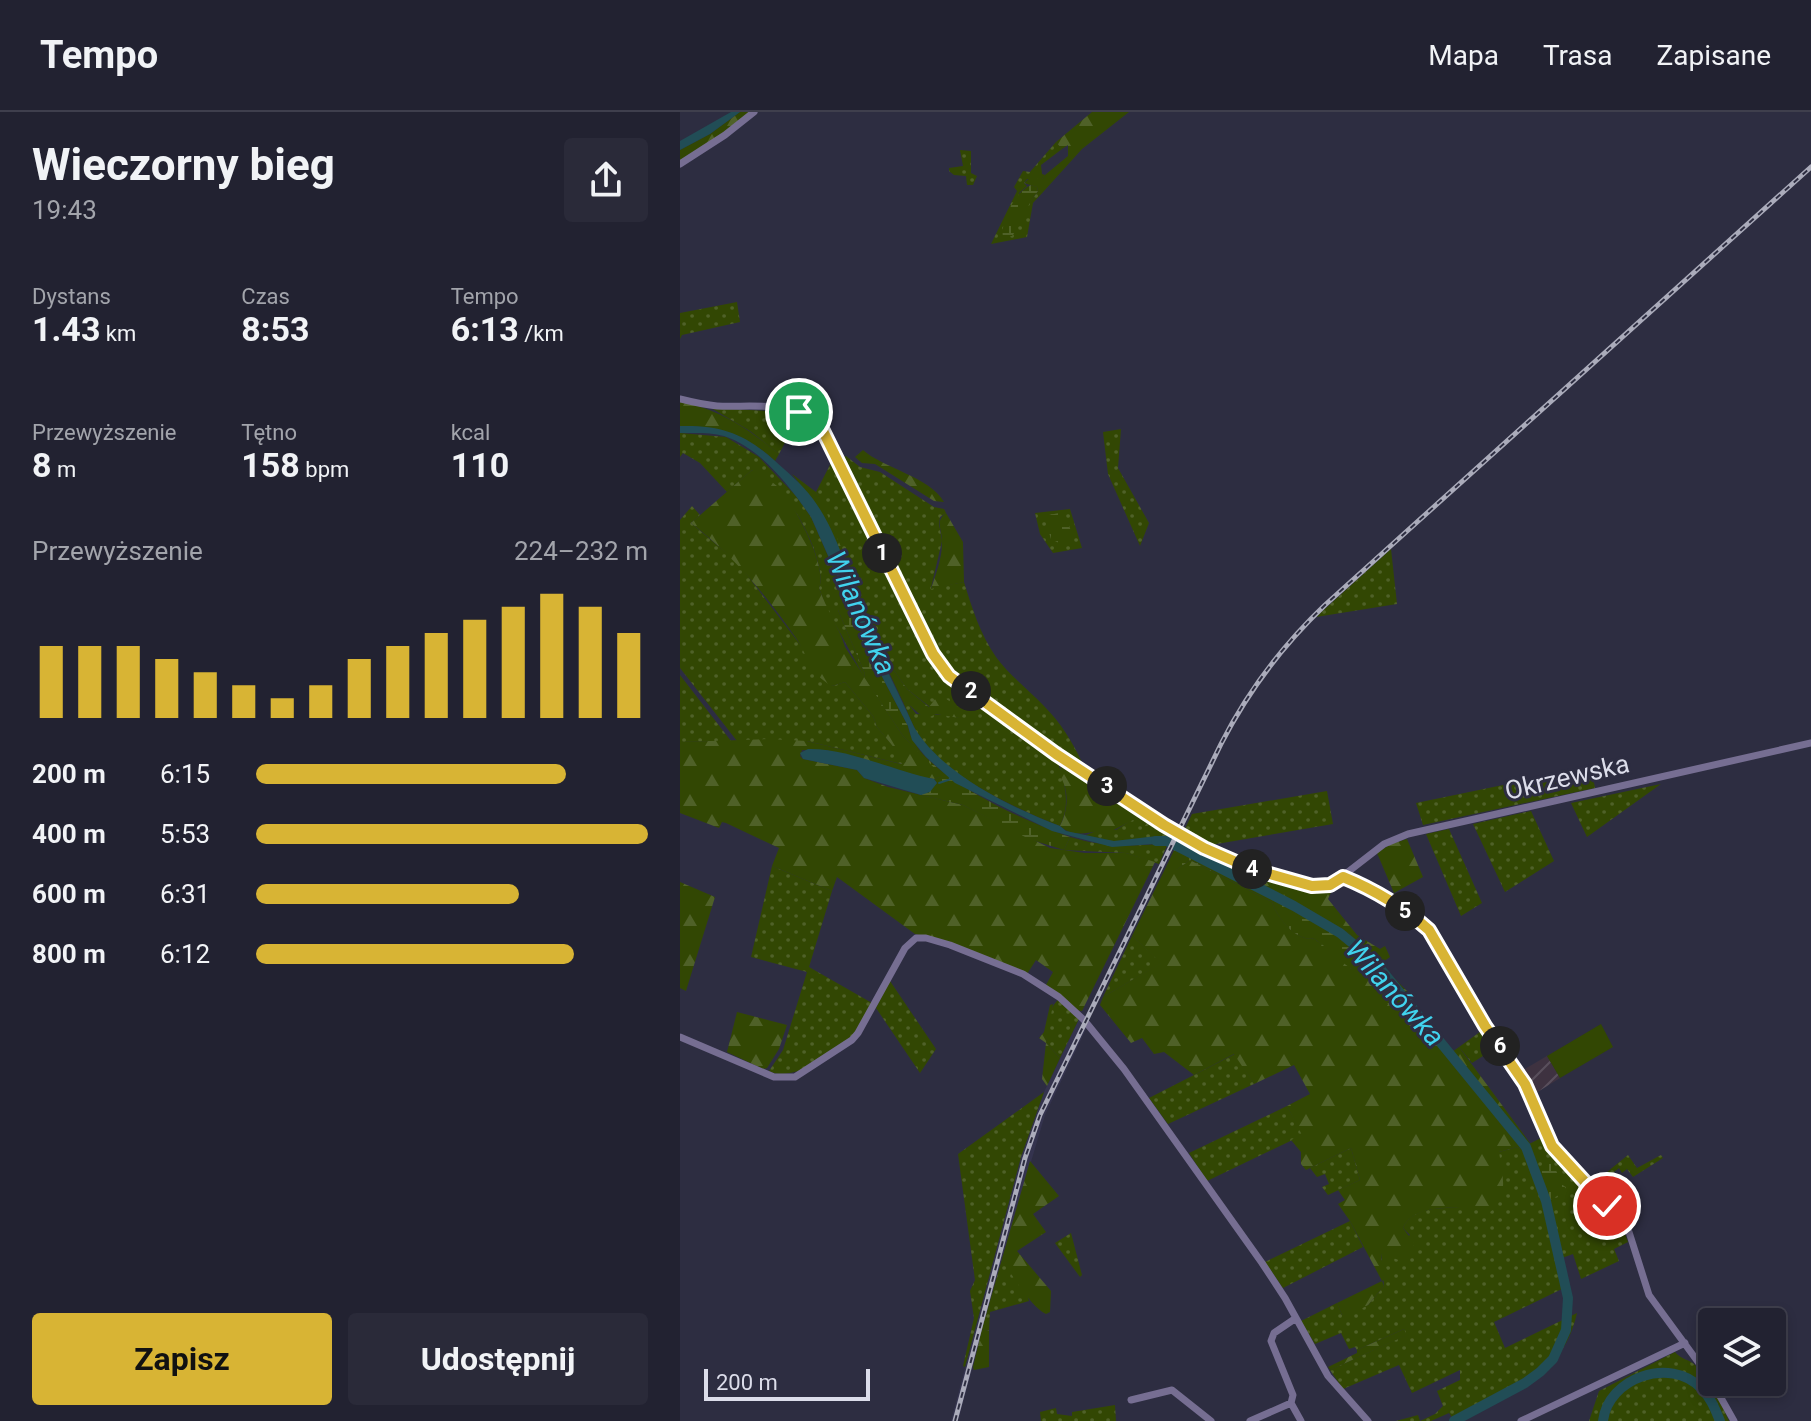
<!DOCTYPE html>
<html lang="pl">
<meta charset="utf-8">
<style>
:root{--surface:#222231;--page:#2a2a39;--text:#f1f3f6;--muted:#a2a4ab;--line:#3f3f4d;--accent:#d8b434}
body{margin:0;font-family:Roboto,sans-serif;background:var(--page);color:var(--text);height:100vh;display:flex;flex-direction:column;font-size:30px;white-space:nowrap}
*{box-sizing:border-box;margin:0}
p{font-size:26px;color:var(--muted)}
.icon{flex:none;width:44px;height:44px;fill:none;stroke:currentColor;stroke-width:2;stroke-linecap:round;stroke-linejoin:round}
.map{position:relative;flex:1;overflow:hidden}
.side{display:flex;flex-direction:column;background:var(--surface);width:680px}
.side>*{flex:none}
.buttons{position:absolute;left:1018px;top:1196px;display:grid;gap:16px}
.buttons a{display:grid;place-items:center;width:88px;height:88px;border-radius:8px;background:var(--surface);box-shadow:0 4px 12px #0003,0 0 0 2px var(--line);font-size:40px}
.scale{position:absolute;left:24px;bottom:20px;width:166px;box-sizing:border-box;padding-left:8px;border:4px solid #dcddea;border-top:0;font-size:22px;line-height:28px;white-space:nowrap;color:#dcddea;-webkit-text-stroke:6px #2d2d41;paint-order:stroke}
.pin{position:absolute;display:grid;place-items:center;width:68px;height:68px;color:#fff;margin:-34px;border:4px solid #fff;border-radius:50%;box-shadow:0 2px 8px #0007}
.km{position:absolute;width:40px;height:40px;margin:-20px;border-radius:50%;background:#222;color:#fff;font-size:22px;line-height:40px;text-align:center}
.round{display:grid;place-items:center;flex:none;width:84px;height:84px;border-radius:8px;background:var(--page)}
.head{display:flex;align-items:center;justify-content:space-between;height:136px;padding:0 32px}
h1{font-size:44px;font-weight:700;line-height:60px}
.metrics{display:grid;grid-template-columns:repeat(3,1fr);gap:12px;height:136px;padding:8px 32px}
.metrics div{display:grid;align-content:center}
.metrics b{font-size:34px;font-weight:700}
.metrics small{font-size:22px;font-weight:400}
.metrics p{font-size:22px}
.chart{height:224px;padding:16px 32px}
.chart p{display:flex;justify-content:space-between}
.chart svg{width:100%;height:144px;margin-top:8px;stroke:var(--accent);stroke-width:6}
.primary-button{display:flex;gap:16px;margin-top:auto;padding:16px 32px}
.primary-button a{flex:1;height:92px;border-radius:8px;background:var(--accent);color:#111;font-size:32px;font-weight:700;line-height:92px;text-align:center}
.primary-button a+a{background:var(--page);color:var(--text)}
ul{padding:0 32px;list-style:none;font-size:26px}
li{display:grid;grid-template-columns:128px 96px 1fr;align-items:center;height:60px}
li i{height:20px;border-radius:10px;background:var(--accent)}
header{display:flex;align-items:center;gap:48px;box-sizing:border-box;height:112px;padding:0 40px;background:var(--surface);border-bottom:2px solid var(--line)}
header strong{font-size:38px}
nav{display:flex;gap:44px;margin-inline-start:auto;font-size:28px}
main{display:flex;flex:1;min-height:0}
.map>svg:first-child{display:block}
.industrial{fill:url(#industrial-furrows)}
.built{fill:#34334e}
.grass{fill:url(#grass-dots)}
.forest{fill:url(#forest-firs)}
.wetland{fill:url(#wetland-marsh)}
.green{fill:#324703}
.water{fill:#214d56}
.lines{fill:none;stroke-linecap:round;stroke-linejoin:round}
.stream{stroke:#214d56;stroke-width:2}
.river{stroke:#214d56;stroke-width:10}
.minor{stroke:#766e92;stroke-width:7}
.rail-casing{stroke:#aaabba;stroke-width:5}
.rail{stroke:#2d2d41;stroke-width:2;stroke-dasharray:6;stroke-linecap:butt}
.route-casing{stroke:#fff;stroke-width:16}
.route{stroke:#d8b434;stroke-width:10}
.labels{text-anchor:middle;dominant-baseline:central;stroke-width:6;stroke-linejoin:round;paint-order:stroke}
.street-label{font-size:26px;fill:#dcddea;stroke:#2d2d41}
.water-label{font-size:28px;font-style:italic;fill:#41d3ee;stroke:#2d2d41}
</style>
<header>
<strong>Tempo</strong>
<nav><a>Mapa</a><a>Trasa</a><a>Zapisane</a></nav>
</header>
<main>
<section class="side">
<div class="head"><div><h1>Wieczorny bieg</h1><p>19:43</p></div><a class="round"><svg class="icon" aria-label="share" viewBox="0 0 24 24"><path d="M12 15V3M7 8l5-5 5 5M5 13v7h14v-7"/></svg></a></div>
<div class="metrics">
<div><p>Dystans</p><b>1.43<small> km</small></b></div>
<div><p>Czas</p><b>8:53</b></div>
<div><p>Tempo</p><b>6:13<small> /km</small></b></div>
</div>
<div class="metrics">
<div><p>Przewyższenie</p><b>8<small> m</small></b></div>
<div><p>Tętno</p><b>158<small> bpm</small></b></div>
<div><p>kcal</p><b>110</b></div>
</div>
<div class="chart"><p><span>Przewyższenie</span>224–232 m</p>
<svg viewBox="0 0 160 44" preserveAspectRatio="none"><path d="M5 44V22M15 44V22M25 44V22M35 44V26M45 44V30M55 44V34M65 44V38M75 44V34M85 44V26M95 44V22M105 44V18M115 44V14M125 44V10M135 44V6M145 44V10M155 44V18"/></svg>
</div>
<ul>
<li><b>200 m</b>6:15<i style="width:79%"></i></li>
<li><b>400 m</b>5:53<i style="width:100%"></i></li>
<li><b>600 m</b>6:31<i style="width:67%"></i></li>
<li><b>800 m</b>6:12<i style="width:81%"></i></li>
</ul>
<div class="primary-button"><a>Zapisz</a><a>Udostępnij</a></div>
</section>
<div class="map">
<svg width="1131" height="1309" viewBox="0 0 1131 1309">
<defs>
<pattern id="industrial-furrows" width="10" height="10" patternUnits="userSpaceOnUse" patternTransform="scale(2)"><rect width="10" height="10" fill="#3e3240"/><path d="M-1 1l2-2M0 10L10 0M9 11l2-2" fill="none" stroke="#594f5c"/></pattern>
<pattern id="grass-dots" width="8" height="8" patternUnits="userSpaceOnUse" patternTransform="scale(2)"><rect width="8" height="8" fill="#324703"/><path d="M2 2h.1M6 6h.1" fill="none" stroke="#4f6128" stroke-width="1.8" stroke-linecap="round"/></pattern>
<pattern id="forest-firs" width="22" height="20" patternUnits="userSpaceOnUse" patternTransform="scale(2)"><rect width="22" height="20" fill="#324703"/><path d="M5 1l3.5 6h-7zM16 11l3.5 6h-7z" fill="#4f6128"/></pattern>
<pattern id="wetland-marsh" width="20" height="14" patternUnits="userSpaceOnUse" patternTransform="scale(2)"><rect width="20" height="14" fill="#324703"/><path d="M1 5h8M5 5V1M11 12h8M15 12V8" fill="none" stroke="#4f6128"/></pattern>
</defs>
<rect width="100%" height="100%" fill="#2d2d41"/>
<path class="industrial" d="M867,944l13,22 -24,15 -13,-23z"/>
<path class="built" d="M399,907l8,8 -42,88 -43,144 -44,162h-7l70,-264 23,-65z"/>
<path class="grass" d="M376,30l6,7 -21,16 1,9 3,1 -3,4h-15l-3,4 3,3 -8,7 5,17 14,-19h6l-11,12 -6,34 -36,7 26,-53 -3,-4 9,-16 7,1z
M280,38l11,1v22l6,3 -4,9h-6l-1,-9 -12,-1 -5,-4v-3l14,-2z
M57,190l3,20 -58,13 -2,4v-26z
M31,296l77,4 11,4 -20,38 -29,-23z
M441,317l-3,39 31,55 -9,23 -32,-72 -5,-42z
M0,321l46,4 33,20 37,39 15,21 27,62v31l27,64 -1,3 -38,-70 -7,-19c8,-17 -16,-70 -29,-83 -11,-13 -25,-23 -38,-35l-25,22 -27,-29 -17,-10 -3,4z
M166,344l14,11 20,5 54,35 10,2 2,4 -6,4 -1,7 3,17 -11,47 33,-6c8,26 16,52 32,75 14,19 32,32 48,49 18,18 31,40 41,63l-131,-94 -12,-12 -102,-204z
M155,350l105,209 122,91 -3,4c7,20 11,40 1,60 -40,-15 -113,-50 -138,-85 -8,-12 -13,-26 -19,-39l5,1 8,11 34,1 9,3 -26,-15 -3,4 -23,-18 -14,-20 -77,-177 15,-29z
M12,394l8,9 -9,8 46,39 95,124 13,-4 28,34 4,11 30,35 -5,2 -95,-23h-70l-57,-73v-148z
M390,397l12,39 -29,5 -13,-19 -5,-21z
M711,437l6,55 -81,13z
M0,563l51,66 -51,1z
M911,655l4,21 -172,37 -7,-22z
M981,672l-74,53 -16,-34z
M647,679l6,33 -128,22 -22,-13 9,-19z
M851,699l23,50 -49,31 -32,-68z
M453,707l19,1 21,13 -3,7c-15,-4 -25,0 -40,1 -15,2 -31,-2 -46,-5l14,-6h18z
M769,717l33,74 -21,13 -35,-82z
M390,725c33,10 63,10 98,6l-9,21 -33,-11 -62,-3z
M92,754l60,25 -23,76 63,36c-6,10 -11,23 -19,33 -16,18 -61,47 -84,35l14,-21 24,-78 -56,-15z
M452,824l30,27 -59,34z
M210,869l46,68 -16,24 -44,-65z
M378,888l21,19 -19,39 -14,-15c2,-14 1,-33 12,-43z
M744,906l103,127 16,-8 4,9 72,78 -15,8 2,5 17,-8 5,13 -14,7 5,12 -38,18 -8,-25 -11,4 6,28 -74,36 11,26 72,-35c-15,66 -65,76 -116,108h-9l1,-2 -4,-6 -18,8h-35l22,-6 2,6 15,-7 8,-8 -6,-15 23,-11v-10l-48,23 -13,-28 -56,24 -13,-19 76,-35 -2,-6 -47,21 -2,-3 -6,2 -8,-16 -26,11 -14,-23 36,-18 5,12 9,-7 17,-3 16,-19 -3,-33h5l24,-18 -7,-7c10,-24 44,-19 66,-21l6,2 24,-57 18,-5 7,4 -39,-52 -66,-78z
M804,917l13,18 -25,16 -13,-16z
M555,942l19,30 -86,40 -19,-26z
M364,980l-23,65 -56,210 -2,-1 11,-48 -4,-27 5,-11 -17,-126z
M607,994l16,29 -96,46 -18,-28z
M671,1036l9,32 -32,15 -6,-8 7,-3 -4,-10 -8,3 -7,-9z
M948,1043l9,13 24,-13 2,3 -30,19 -6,-8 -5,4 -3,-5 -25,20 -3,-3z
M670,1109l13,26 -80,41 -18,-26z
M391,1121l11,42 -2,2 -25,-34z
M322,1147l25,34 2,8 -39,11 -1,19 -7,-2z
M995,1240c6,8 15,7 21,14 15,14 24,36 33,55h-140l10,-30z
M435,1293l1,16h-75l-1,-9 16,-4 1,6 15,2v-4z"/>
<path class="forest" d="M60,0h10l-28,23 -42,26v-11l30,-16z
M412,0h37l-47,37 -38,42h-6l-1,-4 -13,-4 7,-6 11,2 3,-4 23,-19v-11l-6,4 -6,-7z
M0,289c42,10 66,26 99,53l-4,7c-28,-26 -57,-35 -95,-35z
M183,338c20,18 67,27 81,52l-10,-1 -59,-37 -13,-1 -7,-6z
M72,358c11,5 22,12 30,21 14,17 46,77 37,97 7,21 20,38 26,59l58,89 40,40 -9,3 -12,-2 -96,-27h-24l-2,6 3,3 54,11 7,8 24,9 75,18 87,43 35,5h41l29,9 -73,149 -7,-1 -29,-25 7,-13 -17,-12 -9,14 -86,-34 -26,-6 -78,-57 -5,14 -60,-25 7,-18 -53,-25 -4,-1 -3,6 -39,-15v-71l88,-3 39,2 94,23 5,-2 -29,-35 -4,-11 -28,-34 -13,4c-24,-14 -22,-27 -36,-48 -30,-43 -64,-84 -105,-115z
M112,362l24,18 11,22 66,155 14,20 22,18 10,-13 22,15 2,6 -4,3 -23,-4 -8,4c-14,-5 -16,-14 -25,-16l-35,-74 -48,-118z
M266,401l17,29 1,40 -33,7c5,-15 11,-31 11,-46 1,-13 -8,-21 4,-30z
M382,650l90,58 -6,8 -13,-8 -23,12c-19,-4 -33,9 -50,-6 8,-15 10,-37 -1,-51z
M727,727l16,38 -29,16 -17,-40 14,-9z
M505,730l40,20 86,28 22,-2 -5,11 29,36 23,14 5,-3 5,11 -10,7 -31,-31 -167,-86z
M510,748l82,42c4,13 19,32 33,36 7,1 7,-1 12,3 13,7 24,18 35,28l18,-5 12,14 -6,10 2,4 22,21 19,8 104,126 2,4 -8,-4 -18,5c3,21 11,45 -9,60 -23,-5 -76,-11 -87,16l12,16 -6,6 -1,6 -7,5 -20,-8v6l10,18 -9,4 2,5 -16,19 -7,4 -10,-1 -4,6 -5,1 -5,-12 45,-22 -32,-60 -12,-17 7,-4 -7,-10 22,-10 -9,-32 -45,22 -5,-6v-12l-10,-12 11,-5 -15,-29 23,-12 -16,-29 -40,19 -20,-30 -40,21 -30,-23 -10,2 -12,-16 -11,5 -31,-38 3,-8 58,-34 -29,-27 34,-69 10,3z
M0,770l35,15 -29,94 -6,-3z
M373,892l-7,39 14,15 -13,28 -5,-7 4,-36 -7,-5 5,-6 6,-27z
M57,900l50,13 -8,24 -12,19 -4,1 -36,-17z
M779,935l71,96 -3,2 -75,-93z
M350,1049l29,35 -26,18 13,18 -29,19 34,40 -1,21 -4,2c-15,-7 -35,-40 -44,-55z
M302,1217l7,2v36l-15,3 -1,-3z
M724,1217l3,6 -77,35 -2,-3 29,-14v-3z"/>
<path class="wetland" d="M351,73l6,2 1,4c-12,14 -15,31 -26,45l-9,1c-3,-16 13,-46 28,-52z
M384,400l10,27 -11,6 -12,-6 -7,-23z
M158,467l40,90 30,57c6,47 121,97 162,111l-6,13 -35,-11 -66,-34 -42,-10 16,-12 -3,-4 8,-3 -39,-40 -39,-59 1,-3 -27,-64z
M497,732l172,89 64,64 -4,3 15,18 -5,3c-19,-6 -40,-19 -44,-40l6,-4 -11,-12c-5,3 -11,7 -18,4 -12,-7 -23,-21 -35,-28 -5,-4 -6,-2 -12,-3 -15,-4 -29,-23 -33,-36l-82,-42 -15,11 -9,-4z
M868,1049c11,6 9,21 20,29l-18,10 -11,-32z"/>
<path class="green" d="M921,912l12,23 -53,31 -13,-22z"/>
<path class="water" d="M51,0h9l-30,22 -30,16v-9z
M0,314c40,-1 64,7 94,34 14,13 27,23 39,39 27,36 38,87 55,128 14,34 31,67 46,100 27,46 97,81 146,99l6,5 48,10 43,-5 13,4 -2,3 -56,4 -60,-16 -97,-48 -29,-26 -14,-17 -4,-14 -30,-57 -67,-152c-21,-30 -50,-69 -87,-81 -14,-4 -30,-3 -44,-3z
M128,637c40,-1 86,22 126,30l3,4 -7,9 -9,3 -57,-17 -7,-8 -54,-11 -3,-6z"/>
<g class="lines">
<path class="stream" d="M259,671l12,-4"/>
<path class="river" d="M476,729h11l127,65 46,27 34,28 152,186 20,54 22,97 -2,32 -13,29 -13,13 -15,11 -71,38
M923,1309c5,-43 67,-65 98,-33 10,10 14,21 19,33"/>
<path class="minor" d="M0,52l45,-29 29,-23
M0,287c12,3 24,6 37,7 34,2 84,-8 106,25l110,223 16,22 107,78 108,71 60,33 82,27 17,1 12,-4 49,-38 24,-10 403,-91
M663,765l48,24 38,29 56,96 40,58 27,62 77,86 20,63 63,86
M0,925l94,40h21l57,-37 6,-7 47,-85 11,-10h10l24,7 73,29 36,23 25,23 40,49 138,194 23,35 43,78 40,45
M616,1206l-22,15 -3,8 22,54 -2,8 10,18
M1032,1270l22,39
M451,1288l41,-10 39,31
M570,1309l41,-18
M841,1309l164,-78"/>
<g class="rail-casing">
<path id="rail" d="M275,1309l70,-263 15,-43 181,-371c27,-53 61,-98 104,-139l486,-438"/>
</g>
<use href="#rail" class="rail"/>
</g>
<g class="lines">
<g class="route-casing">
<path id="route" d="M119,300l11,5 13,14 110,223 16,22 107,78 108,71 40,23 48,21 60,17 18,-1 13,-8c32,13 60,30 86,53l56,96 40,58 27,62 55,60"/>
</g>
<use href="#route" class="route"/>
</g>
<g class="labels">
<g class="street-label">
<text transform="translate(887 665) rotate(-13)">Okrzewska</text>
</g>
<g class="water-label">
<text transform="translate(181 501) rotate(66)">Wilanówka</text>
<text transform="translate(715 881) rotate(48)">Wilanówka</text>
</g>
</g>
</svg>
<div class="buttons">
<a><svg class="icon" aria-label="layers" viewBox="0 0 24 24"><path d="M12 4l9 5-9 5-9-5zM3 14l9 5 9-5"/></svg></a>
</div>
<div class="scale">200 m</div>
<div class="pin" style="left:119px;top:300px;background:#1e9e55"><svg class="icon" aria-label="arrive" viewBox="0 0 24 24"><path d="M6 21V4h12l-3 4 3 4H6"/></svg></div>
<div class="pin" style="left:927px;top:1094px;background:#d93025"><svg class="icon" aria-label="check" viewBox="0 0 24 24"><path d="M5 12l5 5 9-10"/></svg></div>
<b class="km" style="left:202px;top:441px">1</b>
<b class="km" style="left:291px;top:579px">2</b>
<b class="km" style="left:427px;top:674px">3</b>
<b class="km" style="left:572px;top:757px">4</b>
<b class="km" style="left:725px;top:799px">5</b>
<b class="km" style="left:820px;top:934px">6</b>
</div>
</main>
